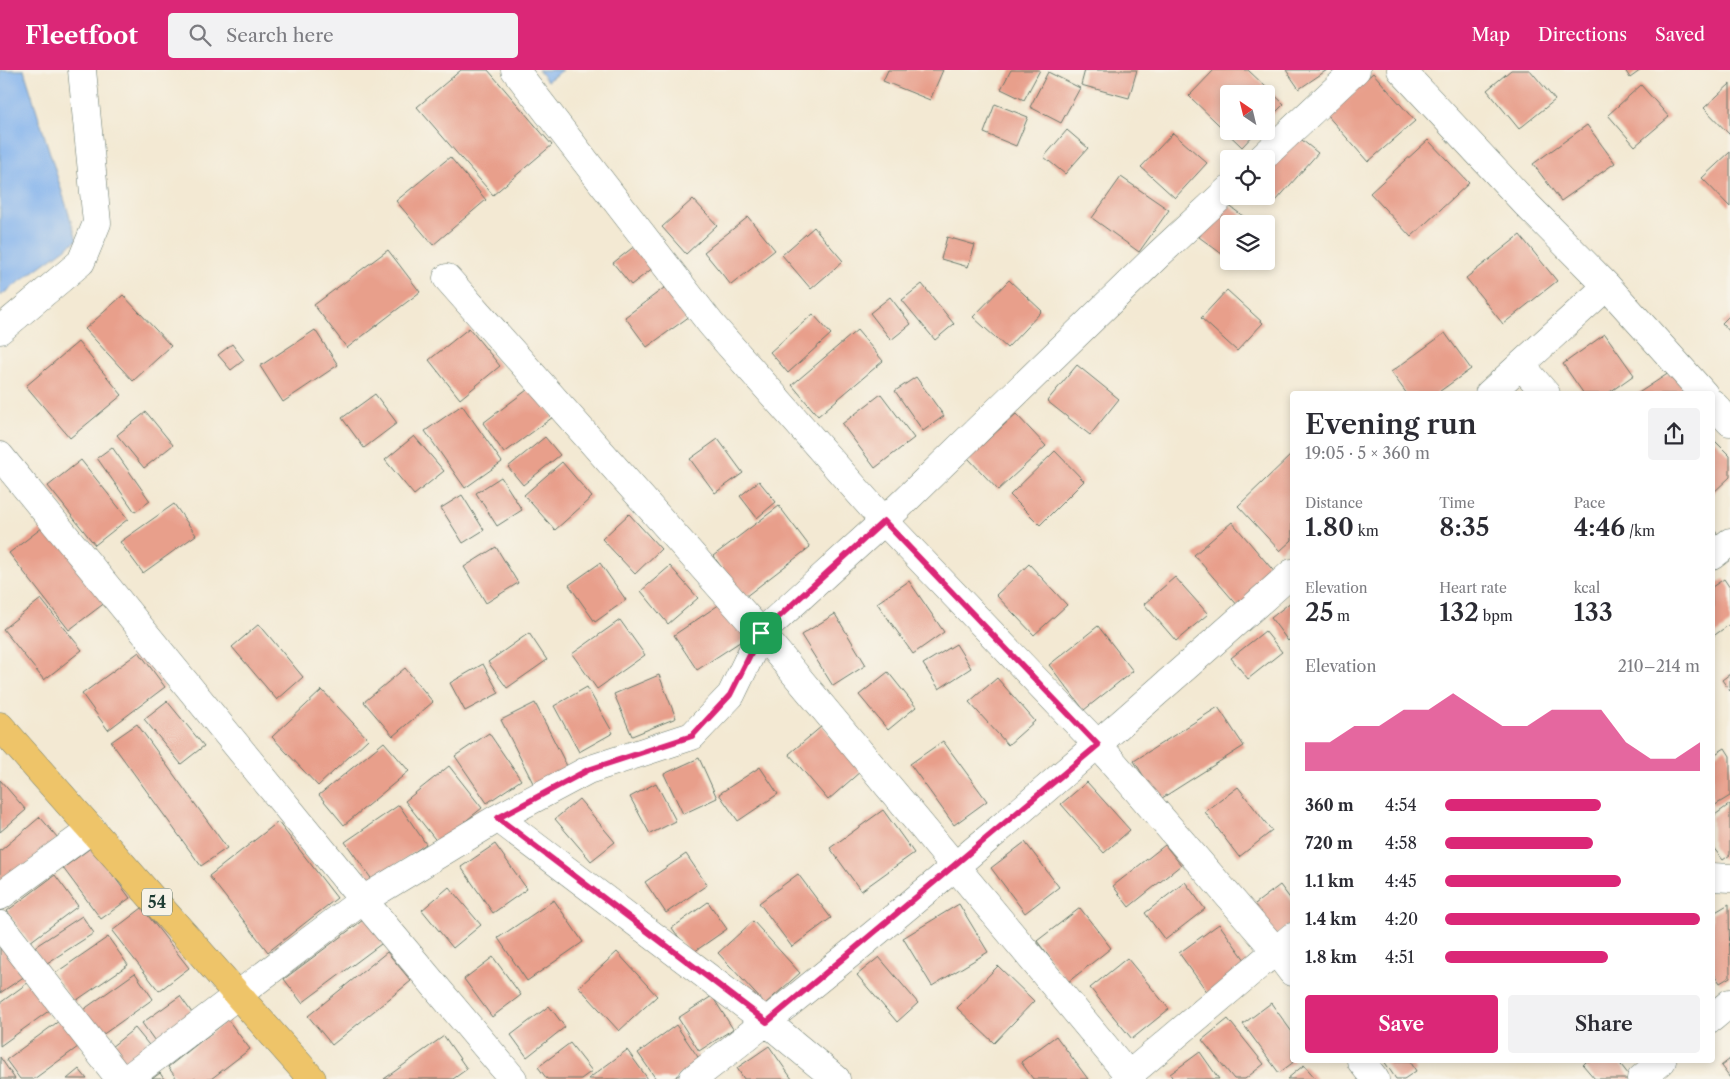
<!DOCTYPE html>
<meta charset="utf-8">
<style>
:root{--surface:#fff;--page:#f2f2f3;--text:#2b2b33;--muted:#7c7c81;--accent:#db2777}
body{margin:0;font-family:"Libre Caslon Text",serif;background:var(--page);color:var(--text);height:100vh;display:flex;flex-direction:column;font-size:19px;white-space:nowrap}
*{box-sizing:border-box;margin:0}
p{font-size:16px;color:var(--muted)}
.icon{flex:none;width:28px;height:28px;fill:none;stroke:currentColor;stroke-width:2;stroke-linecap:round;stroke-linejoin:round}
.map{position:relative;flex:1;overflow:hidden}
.side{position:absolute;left:1290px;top:321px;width:425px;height:672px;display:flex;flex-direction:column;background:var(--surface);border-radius:5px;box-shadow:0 2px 8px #0003}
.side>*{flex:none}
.needle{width:32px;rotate:325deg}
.buttons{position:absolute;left:1220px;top:15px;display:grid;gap:10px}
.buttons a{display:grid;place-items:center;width:55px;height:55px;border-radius:5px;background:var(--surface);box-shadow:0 2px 8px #0003;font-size:25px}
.pin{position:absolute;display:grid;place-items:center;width:42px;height:42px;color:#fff;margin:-21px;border-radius:10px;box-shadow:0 2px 8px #0006}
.round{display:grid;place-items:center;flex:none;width:52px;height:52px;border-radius:5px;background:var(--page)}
.overview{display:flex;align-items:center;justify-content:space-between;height:85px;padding:0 15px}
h1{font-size:28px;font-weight:600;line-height:38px}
.metrics{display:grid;grid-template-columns:repeat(3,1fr);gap:8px;height:85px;padding:5px 15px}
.metrics div{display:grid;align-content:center}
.metrics b{font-size:25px;font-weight:600}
.metrics small{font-size:14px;font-weight:400}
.metrics p{font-size:14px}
.chart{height:140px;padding:10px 15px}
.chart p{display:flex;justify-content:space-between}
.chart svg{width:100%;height:90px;margin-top:5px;fill:var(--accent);opacity:.7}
.button{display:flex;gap:10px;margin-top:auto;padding:10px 15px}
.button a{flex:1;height:58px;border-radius:5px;background:var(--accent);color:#fff;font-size:20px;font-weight:600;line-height:58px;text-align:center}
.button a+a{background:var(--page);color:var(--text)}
ul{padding:0 15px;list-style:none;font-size:16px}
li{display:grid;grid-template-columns:80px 60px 1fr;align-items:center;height:38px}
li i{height:12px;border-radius:6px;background:var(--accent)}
header{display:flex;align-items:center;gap:30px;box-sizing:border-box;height:70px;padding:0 25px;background:var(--accent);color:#fff}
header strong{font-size:24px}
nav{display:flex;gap:28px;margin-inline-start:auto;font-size:18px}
.search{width:350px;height:45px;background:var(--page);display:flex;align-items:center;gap:12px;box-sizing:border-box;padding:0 18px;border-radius:5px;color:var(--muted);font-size:19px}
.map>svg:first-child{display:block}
.water{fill:#82b2ed;stroke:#507890}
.building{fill:#e89f8b}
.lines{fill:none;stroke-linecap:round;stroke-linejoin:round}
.minor-casing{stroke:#69796c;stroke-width:29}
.major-casing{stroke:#69796c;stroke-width:29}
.minor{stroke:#fff;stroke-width:28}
.major{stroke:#eec469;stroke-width:28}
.route-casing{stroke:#fff;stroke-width:10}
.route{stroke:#db2777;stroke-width:6}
.labels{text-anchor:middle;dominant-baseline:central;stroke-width:4;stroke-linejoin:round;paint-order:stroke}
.shield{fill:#f7f3e8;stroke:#60746a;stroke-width:1}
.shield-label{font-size:16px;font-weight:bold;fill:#1f3d34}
</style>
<header>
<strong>Fleetfoot</strong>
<div class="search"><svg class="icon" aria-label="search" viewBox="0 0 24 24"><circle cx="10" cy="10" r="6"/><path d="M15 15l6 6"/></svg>Search here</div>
<nav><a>Map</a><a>Directions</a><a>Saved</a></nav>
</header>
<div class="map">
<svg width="1730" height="1009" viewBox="0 0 1730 1009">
<rect width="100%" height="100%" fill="#f7f3e8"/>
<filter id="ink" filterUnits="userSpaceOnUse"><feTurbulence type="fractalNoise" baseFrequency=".02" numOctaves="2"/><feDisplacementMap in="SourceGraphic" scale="10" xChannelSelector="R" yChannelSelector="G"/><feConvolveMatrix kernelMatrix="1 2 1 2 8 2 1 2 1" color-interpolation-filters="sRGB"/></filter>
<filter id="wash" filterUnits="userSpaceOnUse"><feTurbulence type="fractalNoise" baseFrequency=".0096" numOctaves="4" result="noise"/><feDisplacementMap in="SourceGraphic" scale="20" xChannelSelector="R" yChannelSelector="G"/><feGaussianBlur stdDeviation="1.12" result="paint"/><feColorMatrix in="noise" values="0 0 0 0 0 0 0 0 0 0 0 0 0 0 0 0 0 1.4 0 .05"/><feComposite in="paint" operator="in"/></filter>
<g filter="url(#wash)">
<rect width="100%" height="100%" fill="#f3e9d3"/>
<path class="water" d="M0,0h24l53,170 -77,56z
M538,0h25l-16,11z"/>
<g id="blocks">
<path class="building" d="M461,0h27l64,75 -59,50 -76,-88z
M888,0h55l-13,30 -47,-19z
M1011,0h29l-16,30 -23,-11z
M1085,0h52l-8,28 -48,-13z
M1214,0h34l36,34 -18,18v-28h-37v37h28l-15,16 -53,-51z
M1286,0h41l-28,19z
M1511,0h19l25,30 -36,29 -32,-39z
M1625,0h16l-11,8z
M1048,2l32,16 -19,35 -31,-16z
M1373,3l42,48 -47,41 -42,-48z
M1730,14v51l-26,-27z
M1641,15l28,32 -34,29 -27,-31z
M995,34l33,13 -12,29 -32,-13z
M1587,55l28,38 -54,38 -28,-37z
M1067,60l21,18 -23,26 -21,-17z
M1173,63l34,30 -32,35 -34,-31z
M1297,66l21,17 -42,48 -10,-9v-21z
M1428,70l41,43 -58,54 -41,-44z
M1730,82v55l-28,-29z
M450,87l36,43 -53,45 -37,-44z
M1121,107l48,33 -30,42 -47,-34z
M693,129l24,26 -31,29 -24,-27z
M1224,132l27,20 -2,2h-20v28l-3,5 -27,-20z
M748,147l27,33 -44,35 -27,-33z
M814,157l29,34 -32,28 -29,-34z
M1520,165l37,46 -54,43 -37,-46z
M947,167l28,8 -7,22 -27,-8z
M641,171l17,23 -27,21 -18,-22z
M388,180l32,42 -73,56 -33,-43z
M1009,210l33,31 -35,37 -34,-31z
M922,214l32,40 -19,16 -33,-40z
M668,215l22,31 -43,31 -22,-30z
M1227,220l36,33 -26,28 -36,-33z
M123,225l48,51 -38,35 -48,-52z
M890,227l21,27 -20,16 -21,-27z
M813,244l18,20 -43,39 -18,-21z
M1730,245v17l-8,-9z
M469,258l31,38 -40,33 -31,-39z
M315,260l23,35 -55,37 -23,-36z
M857,260l26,31 -65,55 -26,-31z
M1445,263l26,36 -35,25h-29l-16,-22z
M1605,264l29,41 -27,19h-23l-21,-30z
M78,272l44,53 -52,43 -44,-52z
M232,274l12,16 -13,10 -13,-15z
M1077,295l42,34 -29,36 -43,-34z
M1672,301l15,23h-50z
M916,307l28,39 -21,15 -28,-40z
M531,317l22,30 -49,36 -21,-30z
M375,324l22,29 -33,25 -22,-30z
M881,324l33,44 -39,30 -33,-44z
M462,335l40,57 -37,26 -40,-57z
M146,342l27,33 -29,23 -27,-33z
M1016,344l30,32 -48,44 -30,-32z
M414,366l30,35 -30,24 -29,-35z
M545,367l15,18 -37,30 -15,-18z
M1712,368l18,18v21l-18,17z
M718,369l25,34 -28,20 -25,-34z
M112,377l38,54 -15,11 -38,-54z
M1055,381l29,30 -44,44 -30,-30z
M1292,384v86l-12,11 -42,-45z
M81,390l47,59 -33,26 -47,-59z
M562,392l30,35 -37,33 -31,-35z
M501,407l21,33 -25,16 -21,-33z
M759,411l17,21 -19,16 -17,-22z
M462,425l22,35 -21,13 -22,-35z
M174,434l22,31 -53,38 -23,-31z
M779,436l31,41 -65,50 -32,-41z
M629,444l32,35 -26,25 -33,-35z
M51,451l59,78 -41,31 -60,-77z
M1232,452l45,53 -38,32 -45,-52z
M1712,457l6,8 -6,4z
M496,477l22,36 -32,20 -22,-36z
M600,493l26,37 -31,22 -26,-37z
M1029,494l38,41 -33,30 -38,-40z
M670,496l28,32 -30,26 -27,-33z
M1175,507l33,37 -32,27 -32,-37z
M1724,509l6,9v36l-18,13v-50z
M909,511l35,51 -31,22 -36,-51z
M41,529l41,51 -38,30 -41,-51z
M726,530l23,36 -52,34 -23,-35z
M1292,531v36l-4,4 -17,-23z
M835,544l31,51 -33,21 -32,-51z
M620,550l25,35 -48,34 -25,-35z
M259,554l44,53 -26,23 -45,-53z
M1098,556l35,45 -49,39 -35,-45z
M1265,561l17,21 -34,27 -17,-21z
M529,563l18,27 -40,28 -19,-26z
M956,574l15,24 -32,21 -16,-25z
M139,582l26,35 -57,43 -26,-36z
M483,594l16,29 -34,18 -15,-28z
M405,598l28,34 -40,34 -29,-34z
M888,602l28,35 -28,23 -29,-35z
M1730,604v17l-8,-11z
M659,605l17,43 -44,18 -18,-42z
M997,608l38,43 -27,24 -39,-43z
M587,617l26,46 -34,19 -25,-46z
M322,620l46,49 -50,47 -46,-49z
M167,631l37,45 -23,18 -37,-45z
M535,633l33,65 -34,17 -33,-65z
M1218,637l26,39 -85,54 -25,-39z
M137,654l90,124 -26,18 -90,-124z
M822,656l39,45 -33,29 -39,-46z
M489,663l32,47 -34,23 -32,-47z
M943,671l44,60 -33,24 -44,-61z
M384,672l25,29 -65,54 -25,-30z
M1725,678l5,8v40l-18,11v-51z
M699,688l18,40 -34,16 -19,-40z
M449,696l33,42 -44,35 -33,-42z
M760,697l18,27 -40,27 -19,-27z
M0,710l26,30 -26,22z
M1087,712l43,48 -26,23 -43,-49z
M656,713l20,38 -26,13 -20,-37z
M1238,717l34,44 -33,26 -34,-45z
M579,729l36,43 -24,19 -36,-42z
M1730,734v51l-7,5 -11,-14v-29z
M399,735l27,39 -53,37 -28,-39z
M883,740l31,43 -53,38 -31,-43z
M40,747l18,21 -58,50v-37z
M278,752l59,76 -69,54 -59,-76z
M1025,772l34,45 -34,26 -34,-45z
M495,774l32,45 -34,24 -32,-46z
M1165,775l16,20 -52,42 -16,-21z
M92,777l38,51 -29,21 -38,-51z
M686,784l21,31 -41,28 -21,-31z
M798,804l33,44 -39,29 -33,-44z
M55,805l23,31 -48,36 -23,-31z
M1185,812l20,27 -40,31 -20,-27z
M1280,815l12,16v22l-18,14 -23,-30z
M449,817l32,38 -28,23 -31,-38z
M554,830l29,42 -56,39 -29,-43z
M708,832l19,27 -36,25 -19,-26z
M959,834l29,48 -56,34 -29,-48z
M1729,834l1,73 -10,6 -8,-12v-57z
M142,838l47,60 -30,23 -47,-60z
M1080,838l31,40 -43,34 -31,-41z
M82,846l12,17 -50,32 -11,-17z
M367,847l18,24 -83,62 -18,-24z
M753,851l47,52 -35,31 -47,-51z
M1219,854l29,40 -40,29 -29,-40z
M0,864l28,40 -28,19z
M108,867l20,28 -54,37 -20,-28z
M387,882l24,29 -79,64 -24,-29z
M617,882l40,44 -38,35 -40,-44z
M493,887l28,38 -29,22 -28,-38z
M879,887l39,46 -21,19 -40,-47z
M1127,888l42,51 -37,30 -42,-51z
M998,896l36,35 -40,42 -37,-35z
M135,903l18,26 -55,39 -18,-26z
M29,912l21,28 -50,36v-43z
M180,926l15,21 -38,27 -15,-21z
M712,926l21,33 -34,22 -21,-33z
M1271,933l21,29v29h3l-16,12 -36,-49z
M549,936l16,21 -38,30 -16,-22z
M63,948l19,26 -48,35h-14l-14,-19z
M1228,949l36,45 -19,15h-11l-32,-39z
M228,950l22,29 -39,30h-34l-9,-12z
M676,955l24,35 -27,19h-17l-18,-26z
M135,958l18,22 -29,24 -18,-23z
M444,966l23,33 -14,10h-69z
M1056,966l32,43h-55l-12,-17z
M570,973l22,28 -11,8h-34l-9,-12z
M769,976l23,33h-48l-7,-11z
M627,980l21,29h-60z
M1200,982l19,27h-46l-3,-5z
M0,987l15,22h-15z
M1730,989v19l-9,-12z
M1384,991h26l6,10 -12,8h-8z
M1587,991h31l14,18h-37l-12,-14z
M1304,995l12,14h-29z
M79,999l8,10h-20z
M160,1003l4,6h-12z"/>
</g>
</g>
<g filter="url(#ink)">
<use href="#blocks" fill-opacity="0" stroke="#69796c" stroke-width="1"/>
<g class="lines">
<g class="minor-casing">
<path id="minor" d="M515,0l196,254 173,197 214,224 178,206 16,21
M1401,0l126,135 80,81 97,108
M1261,89l95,-89
M447,208l314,355 371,446
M0,260l81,-68 16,-39 -15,-153
M1521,295l25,29
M1489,324l118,-108
M1712,333l18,19
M0,386l363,444 150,179
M1712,486l18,-14
M498,748l269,204 69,57
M1712,807l18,1
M0,826l92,-67
M0,855l120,154
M1712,948l18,-15
M1361,991l14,18
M127,1009l236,-179 135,-82 90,-48 104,-34 39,-41 30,-62 123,-112 274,-266 71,-66
M693,1009c207,-160 404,-333 599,-506
M1124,1009l168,-142
M1641,1009l21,-18"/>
</g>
<g class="major-casing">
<path id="major" d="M0,656l312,353"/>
</g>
<use href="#minor" class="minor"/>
<use href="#major" class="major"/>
</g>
</g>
<g class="lines" filter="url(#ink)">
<g class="route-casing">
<path id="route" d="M884,451l214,224 -331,277 -269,-204 90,-48 104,-34 38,-41 31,-62z"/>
</g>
<use href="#route" class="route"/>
</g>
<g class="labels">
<rect class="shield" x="142" y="818.5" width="30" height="27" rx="4"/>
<g class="shield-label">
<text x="157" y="832">54</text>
</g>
</g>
</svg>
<div class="buttons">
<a><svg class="needle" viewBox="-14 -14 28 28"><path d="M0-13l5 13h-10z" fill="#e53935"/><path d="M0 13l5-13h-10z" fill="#7c7c81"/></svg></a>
<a><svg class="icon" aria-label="locate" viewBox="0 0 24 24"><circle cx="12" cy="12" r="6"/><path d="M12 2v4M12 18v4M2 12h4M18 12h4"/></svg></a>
<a><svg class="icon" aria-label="layers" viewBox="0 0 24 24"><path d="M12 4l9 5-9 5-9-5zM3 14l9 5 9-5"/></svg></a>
</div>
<div class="pin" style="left:761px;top:563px;background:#1e9e55"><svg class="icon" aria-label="arrive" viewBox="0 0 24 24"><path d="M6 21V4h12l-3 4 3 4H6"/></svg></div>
<section class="side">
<div class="overview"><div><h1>Evening run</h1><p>19:05 · 5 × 360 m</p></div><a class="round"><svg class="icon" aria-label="share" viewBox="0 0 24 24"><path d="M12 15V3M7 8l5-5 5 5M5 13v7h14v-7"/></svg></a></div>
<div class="metrics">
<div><p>Distance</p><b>1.80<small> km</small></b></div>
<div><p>Time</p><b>8:35</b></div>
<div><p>Pace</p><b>4:46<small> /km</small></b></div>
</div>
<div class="metrics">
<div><p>Elevation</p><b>25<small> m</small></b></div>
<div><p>Heart rate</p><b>132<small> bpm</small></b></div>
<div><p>kcal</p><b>133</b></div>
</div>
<div class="chart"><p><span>Elevation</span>210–214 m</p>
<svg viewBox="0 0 160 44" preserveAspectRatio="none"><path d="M0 44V30L10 30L20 22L30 22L40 14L50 14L60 6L70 14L80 22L90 22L100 14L110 14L120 14L130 30L140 38L150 38L160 30V44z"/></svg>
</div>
<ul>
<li><b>360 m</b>4:54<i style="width:61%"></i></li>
<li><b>720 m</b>4:58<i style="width:58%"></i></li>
<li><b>1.1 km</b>4:45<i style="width:69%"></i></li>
<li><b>1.4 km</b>4:20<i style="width:100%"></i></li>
<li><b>1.8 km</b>4:51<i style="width:64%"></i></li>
</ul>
<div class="button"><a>Save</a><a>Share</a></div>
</section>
</div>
